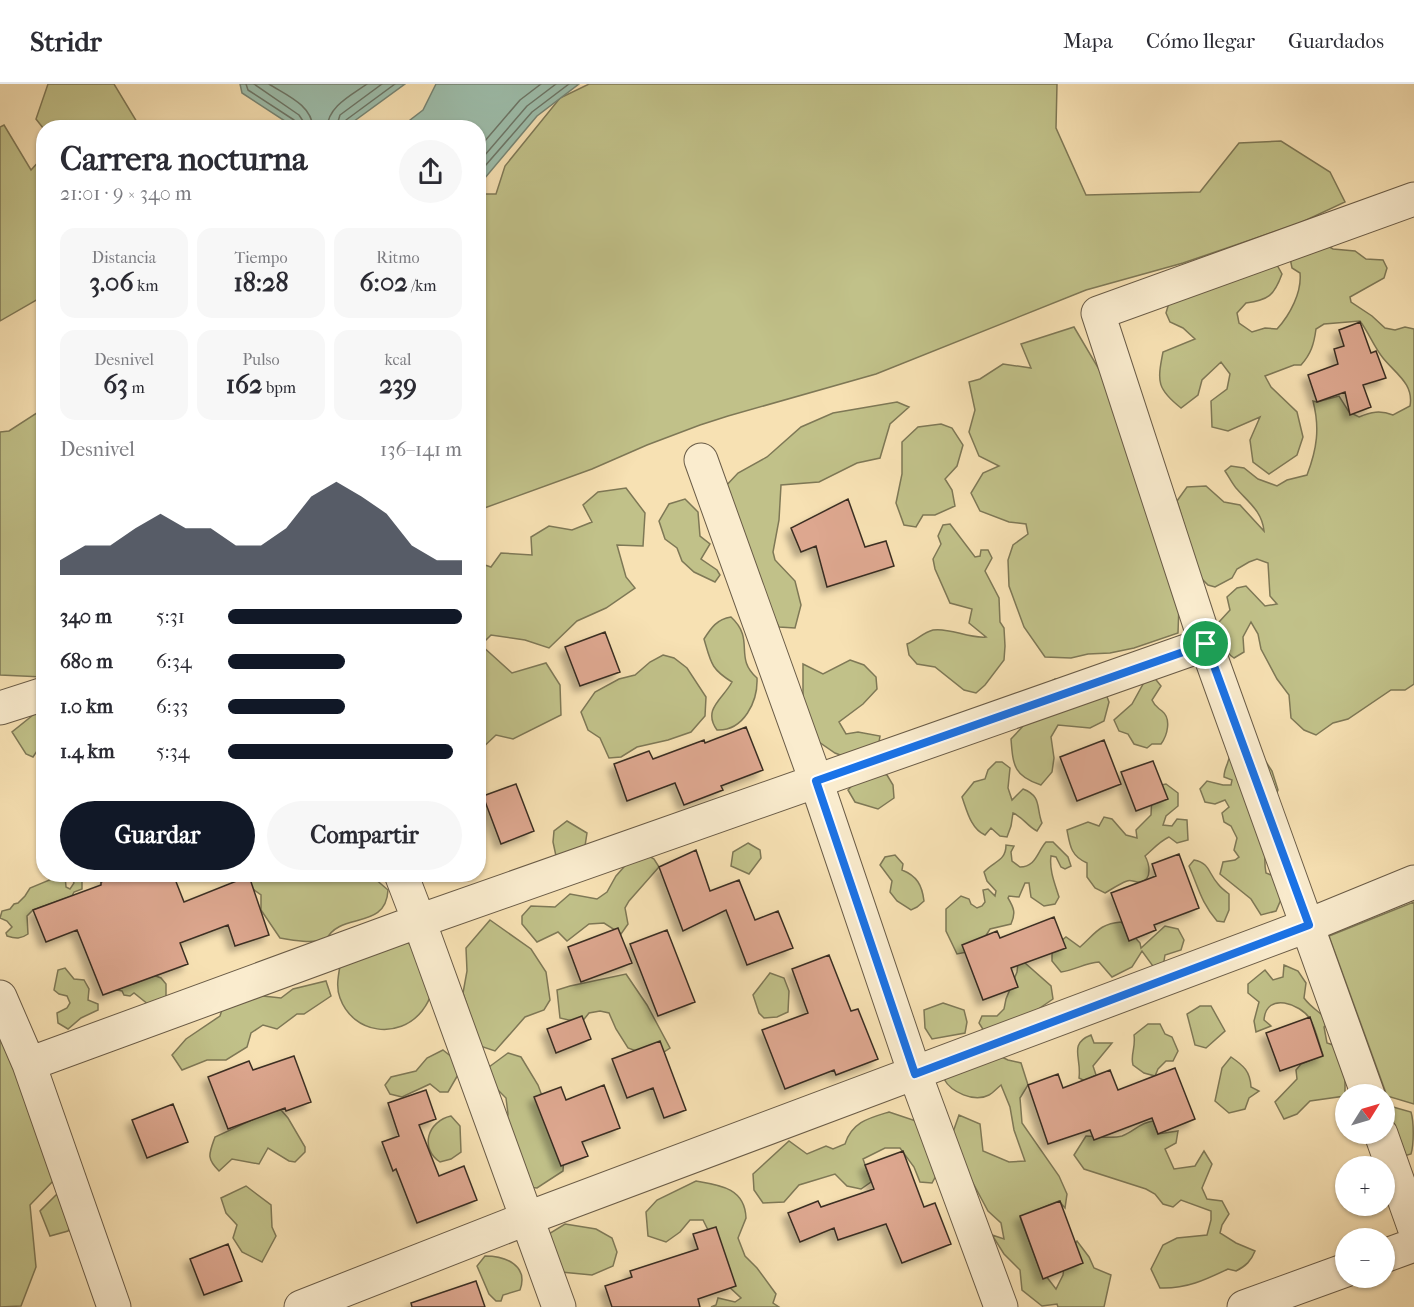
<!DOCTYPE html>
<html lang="es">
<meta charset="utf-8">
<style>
:root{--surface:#fff;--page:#f7f7f7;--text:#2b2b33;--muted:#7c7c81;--line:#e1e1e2;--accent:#111827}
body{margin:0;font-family:"IM FELL French Canon",serif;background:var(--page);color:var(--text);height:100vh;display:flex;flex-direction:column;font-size:22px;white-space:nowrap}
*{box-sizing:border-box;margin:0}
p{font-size:20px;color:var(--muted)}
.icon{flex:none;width:33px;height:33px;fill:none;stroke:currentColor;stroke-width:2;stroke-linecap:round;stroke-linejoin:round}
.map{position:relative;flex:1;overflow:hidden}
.details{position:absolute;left:36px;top:36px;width:450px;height:762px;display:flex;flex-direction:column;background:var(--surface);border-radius:24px;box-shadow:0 2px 4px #0004}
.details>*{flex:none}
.needle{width:39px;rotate:53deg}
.fabs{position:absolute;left:1335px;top:1000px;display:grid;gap:12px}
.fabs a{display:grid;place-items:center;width:60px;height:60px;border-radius:50%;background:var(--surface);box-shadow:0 2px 4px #0004;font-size:30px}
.pin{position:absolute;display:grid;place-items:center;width:51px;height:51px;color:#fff;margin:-26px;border:3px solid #fff;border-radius:50%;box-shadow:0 2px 6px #0007}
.round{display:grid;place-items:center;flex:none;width:63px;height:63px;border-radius:32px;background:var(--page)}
.summary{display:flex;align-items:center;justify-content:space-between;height:102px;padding:0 24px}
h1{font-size:33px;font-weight:700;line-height:45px}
.stats{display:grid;grid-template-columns:repeat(3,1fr);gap:9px;height:102px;padding:6px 24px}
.stats div{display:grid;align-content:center;border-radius:15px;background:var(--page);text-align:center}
.stats b{font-size:26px;font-weight:700}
.stats small{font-size:16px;font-weight:400}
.stats p{font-size:16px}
.chart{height:168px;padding:12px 24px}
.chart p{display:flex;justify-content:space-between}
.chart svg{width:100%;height:108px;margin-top:6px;fill:var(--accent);opacity:.7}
.button{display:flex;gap:12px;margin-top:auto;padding:12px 24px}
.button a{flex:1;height:69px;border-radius:36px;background:var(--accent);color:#fff;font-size:24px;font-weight:700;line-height:69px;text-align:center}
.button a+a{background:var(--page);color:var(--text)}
ul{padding:0 24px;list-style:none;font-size:20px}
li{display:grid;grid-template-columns:96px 72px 1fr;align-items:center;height:45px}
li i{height:15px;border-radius:8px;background:var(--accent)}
header{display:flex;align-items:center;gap:36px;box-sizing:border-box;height:84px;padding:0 30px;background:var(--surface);border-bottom:2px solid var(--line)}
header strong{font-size:28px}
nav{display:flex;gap:33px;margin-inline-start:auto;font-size:21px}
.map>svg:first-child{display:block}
.green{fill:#c1c189;stroke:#7e7856;stroke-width:1.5}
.water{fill:#9dbeac;stroke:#768575;stroke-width:1.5}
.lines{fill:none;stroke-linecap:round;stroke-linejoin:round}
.shore{stroke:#6c7668;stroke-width:1.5}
.building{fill:#dda78f;stroke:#3b2f23;stroke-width:1.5;filter:url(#shadow)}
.street-casing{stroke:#6a5c47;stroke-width:35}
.street{stroke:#faecce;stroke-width:33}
.route-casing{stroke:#fff;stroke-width:12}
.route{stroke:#1a73e8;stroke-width:8}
</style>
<header>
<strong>Stridr</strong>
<nav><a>Mapa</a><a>Cómo llegar</a><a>Guardados</a></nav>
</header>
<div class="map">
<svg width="1414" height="1223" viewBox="0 0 1414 1223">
<defs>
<filter id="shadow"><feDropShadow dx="-5.5" dy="5.5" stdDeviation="3" flood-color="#0004"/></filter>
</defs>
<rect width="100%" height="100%" fill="#f7e1b3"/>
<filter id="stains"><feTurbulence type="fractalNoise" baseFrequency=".00333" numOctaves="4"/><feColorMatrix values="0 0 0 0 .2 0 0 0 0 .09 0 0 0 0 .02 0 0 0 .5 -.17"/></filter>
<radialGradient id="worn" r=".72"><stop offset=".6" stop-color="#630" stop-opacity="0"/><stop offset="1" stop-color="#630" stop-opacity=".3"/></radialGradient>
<path class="green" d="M48,0h66l26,43 -97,1 -7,-9z
M589,0h468l-1,44 30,67 114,-3 39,-49 42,-2 49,31 15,30 -45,21 -117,40 -97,27 -210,84 -148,42 -28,9 -53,20 -55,24 -113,41v-313l4,-3h13l9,-28 55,-68z
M4,41l27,45 12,-13 1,145 -6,-3 -38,22v-194z
M1321,158l12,7 22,2 11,8 17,1 4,8 -3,10 -34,19 1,5 21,14 13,12 10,2 10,-3 9,2v355l-9,6h-14l-43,29 -15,4 -17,12 -12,-5 -13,-12 -2,-23 -12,-16 -16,-30 -3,-15 -7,-12 -8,15 1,15 -10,6c-13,-9 -13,-21 -15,-36l11,-12 -3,-13 10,-9 9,-2 19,20 12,-2 -7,-8 -2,-33 -11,-4 -8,3 -12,7 -5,9 -17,9 -7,-2 -8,-8 -23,-76 10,-14 19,-1 18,16 16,3 24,26c-2,-20 -16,-29 -28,-43 -4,-5 -7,-11 -11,-17l6,-5 13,2 14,11 19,7 10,-6 20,-5c10,-26 13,-47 6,-74l4,1 22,-6 10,16 10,5c12,-5 21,-7 34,-2l17,-9c4,-22 -14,-32 -27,-48 -9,-11 -14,-25 -23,-37l-36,3 -8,5c-2,15 -5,25 -15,36h-7l-29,11 6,11 26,25 6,25 -6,18 -28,19 -16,-12 -3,-22 10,-23 -32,14 -16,-4 -1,-26 16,-12 3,-15 -9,-12 -19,18 -4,15 -17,13c-24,-19 -24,-26 -18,-56l32,-13 -12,-11 -13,-6 -4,-9 4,-14 107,-34 5,9c-8,22 -14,26 -36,29l-9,10 2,10 13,9 13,-4 12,1c13,-14 25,-37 23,-56l-8,-5 -2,-10z
M1074,243l29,49 76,228 -1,29 -44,15 -24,5 -22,1 -17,4 -26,-1 -21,-30 -15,-41 -1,-26 5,-15 15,-11 -2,-10 -17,-2 -29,-11 -9,-18 12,-20 16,-7 -20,-10 -10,-24 6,-22 -6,-28 11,-3 23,-15 28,4 -10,-24z
M897,318l12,5 -19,17 -10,34 -23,5 -38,19 -38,3 -2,35 -6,32 2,8 20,21 6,24 -6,23 -16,-1 -12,-25 -43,-114 14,-15 29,-16 34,-30 32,-14z
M43,322v271l-43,-2v-243l9,-1 31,-20z
M941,340l11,4 11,17 -6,21 -12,13 7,11 3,16 -20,9h-12l-7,12 -12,-2 -8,-22 6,-29v-32l16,-15z
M626,404l19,25 -2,33 -26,-1 9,32 9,11 -29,20 -29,13 -28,27 -24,-8 -34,-5 -10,10 31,28 34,-10 14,22 1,30 -48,24 -17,-4 -17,16v-188l12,4 10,-14 31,2 -1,-18 18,-11 23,4 20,-8 -9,-17 15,-13z
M685,415l13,13 2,24 10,8 -9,15 16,11 3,5 -5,7 -21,-10 -12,-11 -5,-13 -12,-9 -6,-18 10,-17z
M950,440l25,33 5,-1 1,-6h7l4,8 -7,13 14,27 1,24 4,6 1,18 -1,14 -19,25 -9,8 -12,-3 -29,-23 -18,-3 -8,-9 -2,-11c8,-3 17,-12 26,-14 16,-3 36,9 53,7l-17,-14 3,-14 -22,-6 -15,-34 -2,-10 8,-15 -3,-8 5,-11z
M731,533c25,23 2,40 26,61 1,23 -13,53 -40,52 -15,-21 6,-31 15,-48 -21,-13 -21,-19 -28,-43 7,-11 13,-20 27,-22z
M663,571l11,3 13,10 19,29 -1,19 -14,16 -23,8 -31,7 -16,10 -12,1 -9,-20 -12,-8 -7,-18 14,-20 24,-13 16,-4 15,-13z
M850,576l14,5 12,12 1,12 -14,15 -24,18 7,12 12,-2 22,4 -2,12 -30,10 -13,-5 -16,-11 -16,-35v-43l20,10z
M1153,592l8,10 -9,14c3,7 5,7 10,11 10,8 5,25 -1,33h-9l-5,4 -13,-4 -6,-10 -9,-3 -5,-11 18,-16 15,-27z
M1055,595l29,5 22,10 3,8 -5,19 -14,7 -32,-3 -7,12 3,21 -2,14 -11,13c-27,-9 -28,-19 -30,-46l15,-16 4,-29z
M43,623v35l-10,15 -7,-3 -14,-22z
M1255,661l17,26 6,19c-8,18 -16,64 -12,83l15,6 1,18 -6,14 -15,4 -10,-16 -31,-25 3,-12 12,-2 4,-3 -5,-7 3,-12 -6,-12 -7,-4 -2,-9 7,-6 -4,-7 -10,4 -10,-2 -5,-13 7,-8 16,4h8l1,-5 -8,-3c0,-9 5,-14 6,-23z
M996,678h6l8,6 -2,20 4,12 11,-11c19,7 13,19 19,34l-5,8c-10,-5 -14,-14 -24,-18l-2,13 -4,11 -7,-1 -9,-8 -6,7c-14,-6 -18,-24 -23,-38l12,-15 11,-3 3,-9z
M875,688l12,3 6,10 1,13 -16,11 -23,-7 -7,-12 9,-10z
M1166,700l12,9v13l-12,10 -3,9 9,1 5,-7 10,1 1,20 -11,3 -8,-6c-9,4 -16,12 -24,19 4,7 8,23 -4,26 -5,1 -10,-3 -14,-1 -8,3 -15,8 -22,12l-10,-5 -8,-11v-14c-16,-7 -17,-17 -20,-33l21,-8 11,4 5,-9 8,2 14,16 11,3 -1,-8 15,-15 1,-20 4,-9z
M567,737l20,12 -2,13 -29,10 -3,-14 1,-11z
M1046,758h7l15,15 3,9 -6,3 -4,-2 -5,-10 -5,-1c-2,14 4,28 8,41l-4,7 -11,2 -13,-9 -2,-14h-4l-6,14 -10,-1 -1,2c6,10 8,15 3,26l-21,5 -13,21 -20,4 -11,-23v-22l15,-13 8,3 2,5 6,4 5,-2 3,-4 -2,-12 5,-1 7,7 1,-5 -9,-10 -3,-9c10,-11 22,-11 22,-27l8,1 -3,6 1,9 8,6c16,0 17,-15 26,-25z
M748,759l12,7 1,8 -12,16 -18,-8 2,-14z
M639,766l15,9 5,8 -30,34 -4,7 3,16 -7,10 -17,-11 -15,1 -22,17 -9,-9 -21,10 -15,-18v-8l9,-10 24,1 15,-13 27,5 10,-7 9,-16z
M895,771l8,9 -1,6c15,6 20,15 22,31l-7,6 -6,3 -14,-9 -7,-9 2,-11 -12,-16 5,-8z
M1194,776c16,3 14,13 24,24 3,4 7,7 11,10v16l-5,12 -7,-1c-16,-19 -18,-32 -28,-55z
M54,791h11l1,12 4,2 4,-6 -2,-4 1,-4 5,1 4,6v7l-8,3 -2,4 -39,14 -6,6 1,18c-7,5 -12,5 -21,2l-1,-3 6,-6 -5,-6 -7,-3 2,-7 8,-2 4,-5 4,-1 7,-7 5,-8 22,-9z
M234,791h130l10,3 14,12c-2,41 -48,21 -62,50 -17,3 -29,1 -46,-2l-19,-28v-15z
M1414,818v202l-27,-8 -58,-160z
M490,836l41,29 15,23 4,28 -6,10 -19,7 -30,34 -15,-5 -17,-53 4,-22 -1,-23z
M1121,838l19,21 1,5 24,-22 13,3 6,11 -3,10 -16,5 -2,12 -8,2 -13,-18 -10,16 -20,10 -13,-15c-14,1 -24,8 -38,10l-9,-11v-13l14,-11 14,10c16,-14 19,-23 41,-25z
M407,858c14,12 14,17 19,35 1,5 5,12 4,18 0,4 -5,12 -8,16 -23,29 -69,23 -82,-13 -4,-10 -2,-21 0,-32z
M1018,879h7l26,23 2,13 -22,15 -47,17 -5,-8 3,-7h15l7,-7 2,-10 11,-27z
M1284,881l14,6 8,12 -2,15c8,11 17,14 25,24l-5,5 3,16 6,2 18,20 -6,16v15l-35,5 -13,13 -13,5 -9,-17 22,-23 -1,-9 5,-6 22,-9c-4,-11 -7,-26 -13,-36 -9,-15 -44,-28 -46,1l7,6 -15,6 -2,-11 5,-19 -11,-9v-9l17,-14 8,10 10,-3z
M65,884l9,11 10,1 5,9 -1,11 10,4v6l-17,8 -13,11 -10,-6 -1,-10 10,-5 3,-5 -3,-7 -8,-2 -5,-4 4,-20z
M770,889l14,5 5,13 -1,21 -11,5 -13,1 -5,-5 -6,-18z
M151,890l10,4 5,6v16l-17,5 -15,-12 -4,3 -6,-1 -2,-4 -5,-1z
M626,890l21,31 23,43 -15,10 -27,-10 -12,-19 -7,-16 -9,-2 -11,2 -8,10 -21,-5 -3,-28 13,-4z
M326,897l5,15 -27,18h-7l-20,15 -14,-4 -12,8 -4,14 -21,13h-19l-25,10 -10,-15 14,-16 34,-23 5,-16 23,-16 15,12 18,2 12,-9z
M943,919l21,7 3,12 -2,11 -33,6 -7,-11 -1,-18z
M1200,922h11l14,25 -19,17 -11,-3 -8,-31z
M0,936l54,160 -24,25 6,62 -15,39 -21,1z
M1148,940h12l5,10 7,3 6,14 -5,10h-7l-8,8 -3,7 -11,-3 -11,-8c-3,-10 3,-17 1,-30z
M1091,951l3,8h18l-19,23 3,9 -11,6 -6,-3c3,-20 -11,-34 12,-43z
M443,966l15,12 1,11 -11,19h-8l-10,-8 -28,13 -12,-3 -5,-9 6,-8 25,-6 11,-13z
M508,969l13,4 17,28 26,70 -1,16 -26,17 -9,-1 -24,-52 4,-21 -2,-16 -15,-15 -2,-16z
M993,969l15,7 13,3 7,22 -8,13 2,25 37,53 8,18 -2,14 -6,-7 -39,16 19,50 17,22 7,-14 2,-17 12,-17 12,16 5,11 17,7 -7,32h-46l-1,-3 -15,2 -20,-16 -2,-20 -16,-16 -12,-19 12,4 -3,-16 -13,-12 -30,-56 -6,-20 7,-20 21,9 3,27 26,11 16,-1 -11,-31 -4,-23 -9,-22c-4,3 -8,8 -12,10 -15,8 -38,-3 -45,-16z
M1231,973c13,9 19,14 20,30l8,4 -10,7 -4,11 -16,4 -14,-12 7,-33z
M1393,1023l18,5c3,10 3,32 0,42l-14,4 -6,-34z
M281,1026l7,8 17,29v5l-10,10 -6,-1 -21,-13 -9,16 -27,-5 -13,12c-13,-13 -10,-17 -4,-34l54,-25z
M889,1028l36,12 12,50 -5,9 -12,-1 -6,-15 -14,-19h-15l-22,11 8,23 -10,7 -14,-3 -12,-12 -36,11 -15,17 -21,1 -9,-13 -1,-16 36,-33 18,13 19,-8 7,3 12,-5c7,-22 24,-26 44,-32z
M451,1032l9,10 1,26 -10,7 -11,3c-21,-14 -12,-41 11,-46z
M1153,1037l5,13 20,-3 -2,12 -11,6 9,20 21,-3 9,-15 8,13 -10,24 5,11 15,2 7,13 -7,11 -2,8 16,10 19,8c-4,10 -9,15 -19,20l-8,-2c-23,11 -42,20 -68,19l-9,-19 12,-24 14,-7 30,-3 4,-15v-9l-30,-11 -8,7 -10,-3 -8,-10 -9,-5 -62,-20 -10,-14 12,-19c11,0 25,3 36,0 13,-5 17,-13 31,-15z
M696,1097c24,4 49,7 50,37l-8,20 7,18 12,12 19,26 -3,9 6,4h-68l5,-2 2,-7 17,4 6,-4 -16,-15 -11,-41 -11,-22h-13l-10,12 -14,10 -18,-6 -2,-24 11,-12z
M246,1102l25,19 1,22 4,9 -14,26 -20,-10 -9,-14 4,-13 -11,-12 -5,-15z
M75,1110v25l-7,12 -18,5 -10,-25 16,-16z
M565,1140l31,5 16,9 5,14 -4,14 -21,9 -31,-3 -14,-37z
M485,1172c20,0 44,9 35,34l-17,5 -2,6h-5l-7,-7 -12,-28z"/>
<path class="water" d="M240,0h165l-59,43h-52l-52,-34z
M436,0h143l-42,32 -58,69 -1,-57 -77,-1 22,-17z"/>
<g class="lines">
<path class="shore" d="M246,0l2,6 46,30 2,8
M254,0l45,31 4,6 1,7
M269,0c17,11 43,21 44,44
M327,44c1,-22 25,-33 40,-44
M336,44l4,-13 42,-31
M343,44l3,-8 49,-36
M478,65l42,-49 21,-16
M478,79l49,-57 29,-22
M478,90l54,-62 37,-28"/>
</g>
<path class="building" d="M1360,238l11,31 5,-2 10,27 -23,7 8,22 -21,8 -5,-23 -28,10 -9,-27 30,-11 -4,-15 10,-3 -5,-16z
M848,415l17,48 21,-6 8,25 -67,21 -11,-41 -15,6 -10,-24z
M605,548l15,40 -40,14 -15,-39z
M746,643l17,43 -42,16 2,4 -39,15 -9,-22 -48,18 -13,-37 35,-13 4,8 51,-19 1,3z
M1104,656l17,44 -44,17 -17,-44z
M1153,677l15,38 -32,12 -15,-39z
M516,700l18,47 -33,13 -18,-48z
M696,766l14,41 29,-11 16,40 23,-9 15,37 -46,17 -21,-55 -43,21 -24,-64z
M1179,770l20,54 -45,17 2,5 -27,11 -18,-48 45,-17 -4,-12z
M122,790h51l11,28 65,-26 20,59 -34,11 -7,-21 -48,18 8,21 -85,31 -26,-65 -31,12 -13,-32 68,-25v-3z
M1054,833l12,31 -55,20 7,19 -35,13 -21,-55 35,-14 3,7z
M618,844l14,35 -51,19 -13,-35z
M667,846l28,72 -37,14 -28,-72z
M829,871l22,56 7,-2 20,50 -42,16 -2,-5 -49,19 -23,-59 46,-17 -16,-44z
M582,932l9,23 -35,14 -9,-24z
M1310,933l13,39 -43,15 -14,-38z
M660,957l26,69 -22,8 -11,-30 -26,10 -15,-39z
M294,972l17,46 -25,9 -1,-3 -57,21 -20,-52 41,-16 4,9z
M1175,984l20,51 -37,15 -6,-16 -58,22 -4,-10 -42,14 -20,-59 30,-11 5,14 47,-18 8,20z
M604,1001l16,43 -38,14 6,14 -27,10 -27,-69 27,-10 5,13z
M426,1006l10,29 -17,6 20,51 25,-10 13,34 -60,23 -21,-54 -3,2 -11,-29 17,-6 -11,-33z
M173,1020l15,38 -41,16 -15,-38z
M903,1067l21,56 11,-4 16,41 -49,19 -16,-39 -48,16 -4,-12 -34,14 -12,-29 30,-12 3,6 53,-18 -9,-24z
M1060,1117l23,62 -40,16 -23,-63z
M716,1143l20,59 -38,13 2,8h-88l-7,-21 27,-9 -2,-6 68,-22 -5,-15z
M228,1160l14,37 -38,14 -14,-36z
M476,1197l9,26h-73l-1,-4z"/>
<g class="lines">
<g class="street-casing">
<path id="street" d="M701,376l115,321 99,293 86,233
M0,624l44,-14
M401,790l18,47 140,386
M0,913l29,67 85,243
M29,980l390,-143 787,-277
M1368,1011l-162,-451 -108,-331 316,-114
M1381,1050l33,93
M1384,1172l30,-11
M301,1223l227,-89 781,-293 105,-43
M1244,1223l102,-37"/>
</g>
<use href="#street" class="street"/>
</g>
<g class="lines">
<g class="route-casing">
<path id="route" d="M1206,560l103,281 -394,149 -99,-293z"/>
</g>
<use href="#route" class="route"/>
</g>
<rect width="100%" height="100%" filter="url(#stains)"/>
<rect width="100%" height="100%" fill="url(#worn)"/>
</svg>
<div class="fabs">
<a><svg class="needle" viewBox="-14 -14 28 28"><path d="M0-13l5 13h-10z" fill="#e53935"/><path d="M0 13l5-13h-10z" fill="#7c7c81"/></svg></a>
<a>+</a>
<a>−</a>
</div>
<div class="pin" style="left:1206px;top:560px;background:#1e9e55"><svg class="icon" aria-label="arrive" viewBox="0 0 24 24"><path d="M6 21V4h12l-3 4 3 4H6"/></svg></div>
<section class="details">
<div class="summary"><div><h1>Carrera nocturna</h1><p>21:01 · 9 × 340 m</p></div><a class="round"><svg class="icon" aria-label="share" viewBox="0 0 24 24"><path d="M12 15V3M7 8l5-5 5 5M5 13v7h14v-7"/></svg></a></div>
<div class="stats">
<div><p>Distancia</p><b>3.06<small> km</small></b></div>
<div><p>Tiempo</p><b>18:28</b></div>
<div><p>Ritmo</p><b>6:02<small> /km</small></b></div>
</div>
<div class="stats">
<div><p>Desnivel</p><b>63<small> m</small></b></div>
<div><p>Pulso</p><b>162<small> bpm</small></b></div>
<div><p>kcal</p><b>239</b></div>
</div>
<div class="chart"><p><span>Desnivel</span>136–141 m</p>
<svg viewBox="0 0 160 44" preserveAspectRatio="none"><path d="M0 44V38L10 32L20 32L30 25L40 19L50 25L60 25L70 32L80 32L90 25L100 12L110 6L120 12L130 19L140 32L150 38L160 38V44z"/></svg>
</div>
<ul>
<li><b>340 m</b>5:31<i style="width:100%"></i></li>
<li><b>680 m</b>6:34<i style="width:50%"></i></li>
<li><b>1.0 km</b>6:33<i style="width:50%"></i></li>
<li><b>1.4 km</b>5:34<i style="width:96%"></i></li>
</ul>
<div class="button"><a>Guardar</a><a>Compartir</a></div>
</section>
</div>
